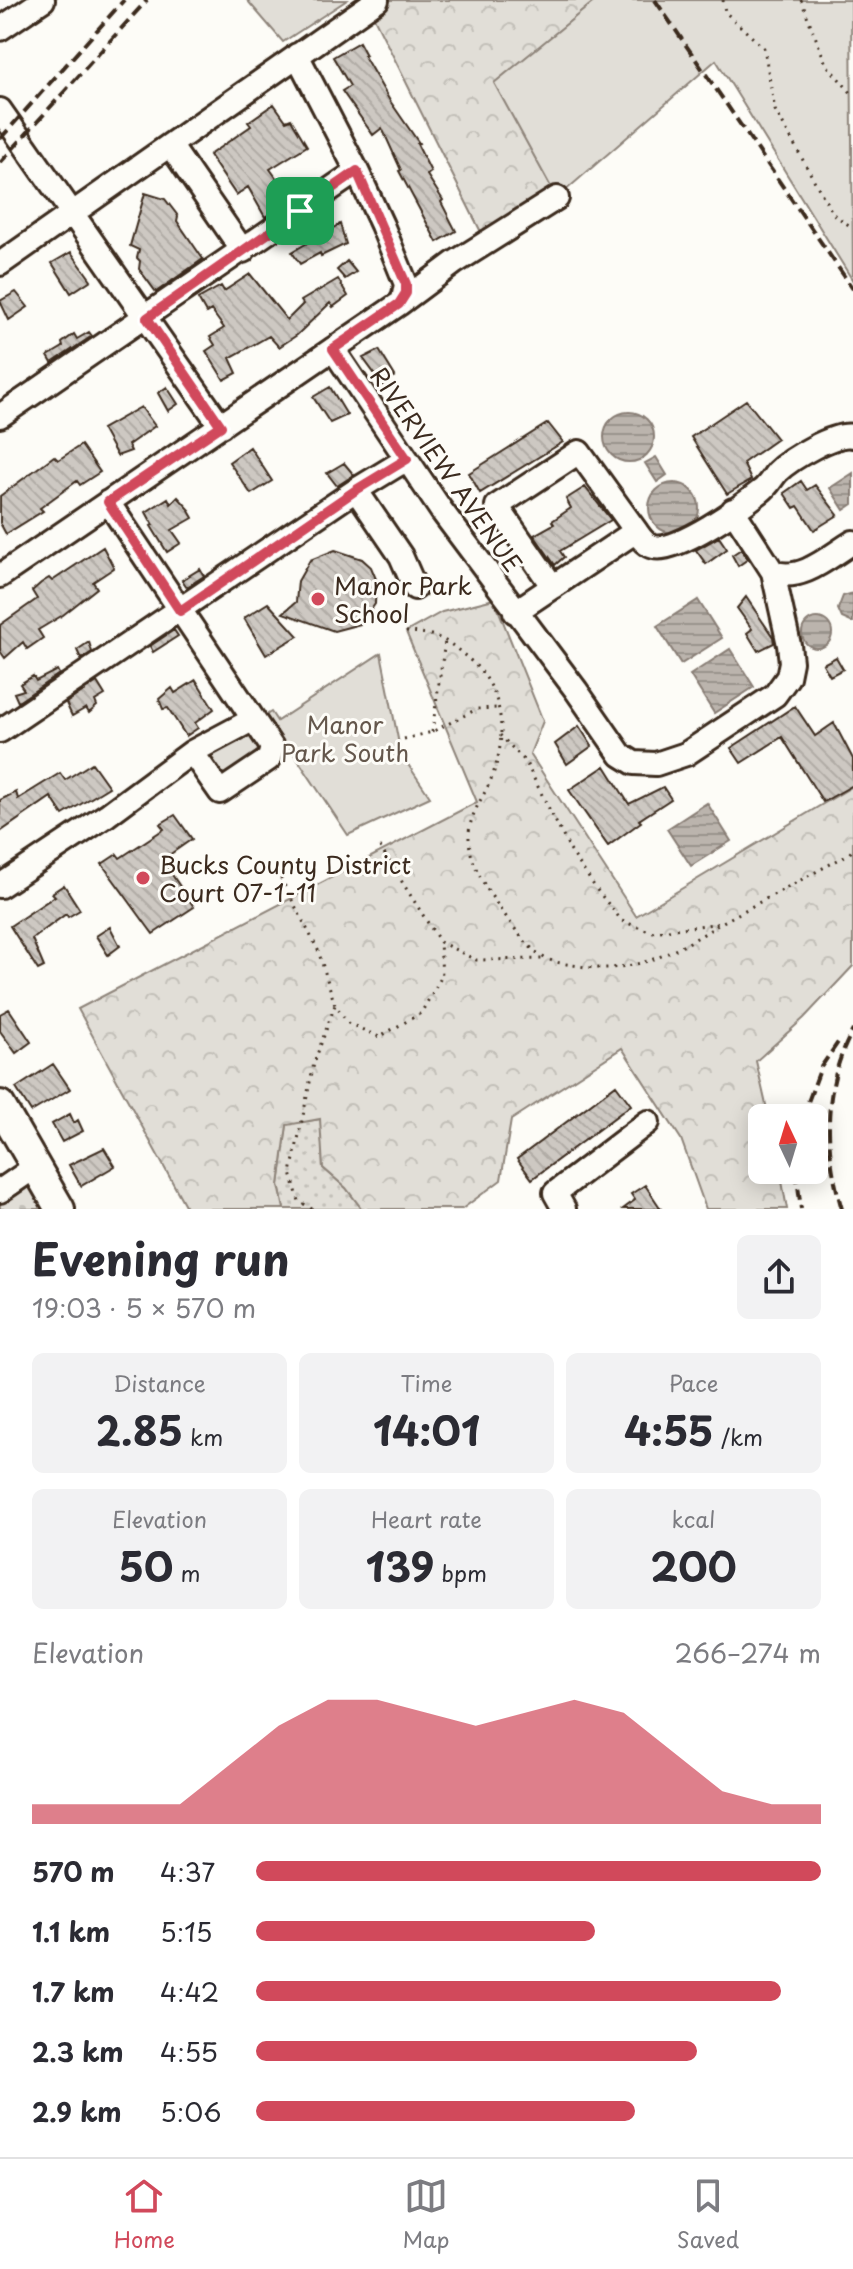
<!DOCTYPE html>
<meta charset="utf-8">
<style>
:root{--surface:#fff;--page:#f2f2f3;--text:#2b2b33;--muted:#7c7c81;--line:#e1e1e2;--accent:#d1495b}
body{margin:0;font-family:"Playpen Sans",sans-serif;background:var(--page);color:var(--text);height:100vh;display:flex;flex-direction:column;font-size:30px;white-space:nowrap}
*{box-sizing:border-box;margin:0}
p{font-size:26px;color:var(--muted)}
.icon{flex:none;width:44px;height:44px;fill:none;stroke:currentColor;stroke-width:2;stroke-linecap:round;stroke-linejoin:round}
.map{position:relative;height:1209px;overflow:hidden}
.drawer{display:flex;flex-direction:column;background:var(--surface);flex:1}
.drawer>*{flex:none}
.needle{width:52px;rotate:356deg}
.tools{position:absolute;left:748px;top:1104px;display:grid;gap:16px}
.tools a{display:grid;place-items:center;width:80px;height:80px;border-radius:12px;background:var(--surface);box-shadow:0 4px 20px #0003;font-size:40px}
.pin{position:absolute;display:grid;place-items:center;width:68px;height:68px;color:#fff;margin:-34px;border-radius:16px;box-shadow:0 4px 12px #0006}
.round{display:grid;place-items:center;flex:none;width:84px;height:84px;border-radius:12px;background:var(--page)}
.summary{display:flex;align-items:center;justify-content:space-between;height:136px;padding:0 32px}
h1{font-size:44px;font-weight:700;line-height:60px}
.stats{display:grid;grid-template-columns:repeat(3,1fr);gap:12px;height:136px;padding:8px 32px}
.stats div{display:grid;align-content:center;border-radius:12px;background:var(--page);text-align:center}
.stats b{font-size:40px;font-weight:700}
.stats small{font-size:22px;font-weight:400}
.stats p{font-size:22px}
.chart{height:224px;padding:16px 32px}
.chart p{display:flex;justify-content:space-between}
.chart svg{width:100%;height:144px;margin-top:8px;fill:var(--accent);opacity:.7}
ul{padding:0 32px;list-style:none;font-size:26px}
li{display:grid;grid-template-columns:128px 96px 1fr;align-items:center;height:60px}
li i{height:20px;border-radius:10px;background:var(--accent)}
.menu{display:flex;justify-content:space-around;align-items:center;height:112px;border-top:2px solid var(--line);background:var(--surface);font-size:22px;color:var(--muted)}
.menu a{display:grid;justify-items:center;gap:4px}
.menu .current{color:var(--accent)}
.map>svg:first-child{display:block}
.grass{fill:url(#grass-dots);stroke:#8e847a;stroke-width:2}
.forest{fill:url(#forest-crowns);stroke:#8e847a;stroke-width:2}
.cemetery{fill:url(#cemetery-stones);stroke:#8e847a;stroke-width:2}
.park{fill:#e1ded7;stroke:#8e847a;stroke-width:2}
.water{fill:url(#water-rules);stroke:#887d74;stroke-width:2}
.building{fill:url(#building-back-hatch);stroke:#3b2a1e;stroke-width:2}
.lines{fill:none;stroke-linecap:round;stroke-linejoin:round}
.minor-casing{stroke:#3b2a1e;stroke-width:28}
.major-casing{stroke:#3b2a1e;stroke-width:34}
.path{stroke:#3b2a1e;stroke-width:3;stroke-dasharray:2 6;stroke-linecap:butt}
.minor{stroke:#fdfcf7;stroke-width:22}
.major{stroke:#fdfcf7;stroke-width:28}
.rail{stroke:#3b2a1e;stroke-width:4;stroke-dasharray:12 6;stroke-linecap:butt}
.route-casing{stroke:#fff;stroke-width:16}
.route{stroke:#d1495b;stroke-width:10}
.poi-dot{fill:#d1495b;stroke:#fdfcf7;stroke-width:3}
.labels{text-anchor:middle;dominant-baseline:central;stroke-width:6;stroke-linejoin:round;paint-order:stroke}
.street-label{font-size:24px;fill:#3b2a1e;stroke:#fdfcf7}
.poi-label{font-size:24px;fill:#3b2a1e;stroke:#fdfcf7;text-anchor:start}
.park-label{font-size:24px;fill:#64574c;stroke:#fdfcf7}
</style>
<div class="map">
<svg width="853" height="1209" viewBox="0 0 853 1209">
<defs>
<pattern id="grass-dots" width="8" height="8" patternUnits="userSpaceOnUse" patternTransform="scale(2)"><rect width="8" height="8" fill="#e1ded7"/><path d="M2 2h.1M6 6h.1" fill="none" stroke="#c2bfb8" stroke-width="1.8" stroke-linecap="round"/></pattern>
<pattern id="forest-crowns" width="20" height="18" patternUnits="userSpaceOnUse" patternTransform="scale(2)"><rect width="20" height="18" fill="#e1ded7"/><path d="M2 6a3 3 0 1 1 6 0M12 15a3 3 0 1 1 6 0" fill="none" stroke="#c2bfb8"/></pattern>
<pattern id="cemetery-stones" width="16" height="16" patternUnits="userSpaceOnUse" patternTransform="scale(2)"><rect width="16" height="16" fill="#e1ded7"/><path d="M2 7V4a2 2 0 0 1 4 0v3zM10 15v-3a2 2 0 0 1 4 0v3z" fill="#c2bfb8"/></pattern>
<pattern id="water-rules" width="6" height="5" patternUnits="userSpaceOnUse" patternTransform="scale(2)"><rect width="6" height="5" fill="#bbb4ad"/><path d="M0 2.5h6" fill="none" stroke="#99938c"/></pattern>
<pattern id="building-back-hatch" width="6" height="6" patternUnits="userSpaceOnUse" patternTransform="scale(2)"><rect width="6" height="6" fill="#cdc8c2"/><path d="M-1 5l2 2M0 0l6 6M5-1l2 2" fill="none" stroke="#b1aca6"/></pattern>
</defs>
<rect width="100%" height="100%" fill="#fdfcf7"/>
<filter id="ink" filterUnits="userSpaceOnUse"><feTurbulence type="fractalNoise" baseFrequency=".0125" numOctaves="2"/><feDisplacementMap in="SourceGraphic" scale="16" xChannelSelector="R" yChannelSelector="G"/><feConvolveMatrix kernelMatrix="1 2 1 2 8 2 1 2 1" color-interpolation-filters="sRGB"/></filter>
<g filter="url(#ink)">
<path class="grass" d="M321,1119l2,49 23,20 16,21h-78l-5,-24 8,-61z"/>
<path class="forest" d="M378,0h218l-101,83 62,115 -71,44 -118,-236z
M494,599l49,122 -13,33 106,162 217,-130v180l-49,52 -48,43 13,57h-7v52h18l7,39h-81l-25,-70 -59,-91 -111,72 -10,60 -39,29h-100l-16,-21 -23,-20 -3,-49 -33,6 -8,60 5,24h-97l-109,-200 399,-207 -71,-170 36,-20z"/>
<path class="cemetery" d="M31,1181l16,28h-47v-7z"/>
<path class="park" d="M247,0h100l-64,42z
M596,0h255l2,281 -137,-221 -159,138 -63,-115z
M381,653l20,101 29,43 -82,38 -58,-87 -66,30 -8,-3 -10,-20 5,-6 60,-37 6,9z"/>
<path class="water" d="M604 437a25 25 0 1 1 50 0a25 25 0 1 1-50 0Z
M656,457l11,18 -10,7 -12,-19z
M853,473v31l-9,6 -14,-22z
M649 508a25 25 0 1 1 50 0a25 25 0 1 1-50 0Z
M853,593v29h-2l-9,-4 -4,-9 5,-13z
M698,600l24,38 -41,26 -24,-38z
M802 633a15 15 0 1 1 30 0a15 15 0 1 1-30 0Z
M730,649l24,38 -40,26 -24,-38z
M707,803l24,38 -40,25 -24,-37z"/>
<path class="building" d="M359,42l7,13 -2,1 26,45 29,42 -2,1 14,28 -4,3 16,25 -2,2 15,29 -19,11 -38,-71 2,-1 -19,-42 -9,7 -31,-44 8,-5 -17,-29z
M274,104l12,17 5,-2 16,27 -37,23 15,21 -4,3 7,8 -23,16 -17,-30 -12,8 -27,-40 42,-29 -3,-4z
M145,193l20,6 13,17 -1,5 26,38 -47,33 -17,-23 1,-8 -3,-3 2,-8 -9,-4z
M340,224l6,20 -25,12 -1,-3 -20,11 -8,-12z
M71,252l20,28 -20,13 -19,-30z
M347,261l9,11 -11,7 -8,-9z
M250,274l37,46 16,-16 -2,-3 37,-22 10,17 -15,11 -3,-4 -33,32 -18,12 -10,-11 -39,22 7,15 -13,7 -18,-29 9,-6 -5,-8 14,-9 -13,-18 -5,3 -8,-14 23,-13 3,5z
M16,292l12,15 -19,13 -9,-19z
M89,332l3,4 -40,27 -4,-7 15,-9 -1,-4 12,-9 3,5z
M379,350l16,26 -12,9 -20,-27z
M167,387l11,17 -10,7 -10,-18z
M330,387l17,28 -17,8 -17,-26z
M746,400l31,39 -34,24 8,17 -24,14 -36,-57z
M141,407l14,19 -27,19 3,6 -14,5 -15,-27z
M548,423l15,19 -83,51 -11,-20z
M81,445l19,27 -20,13 -3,-4 -37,27 3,3 -37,23 -6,-11v-27l54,-40 4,4z
M250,447l22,34 -21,13 -22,-32z
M344,463l10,12 -17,11 -10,-13z
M801,481l6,9 8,-5 23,30 -24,15 -16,-24 -4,2 -10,-15z
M585,487l26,33 -51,31 4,6 -9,8 -21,-30 20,-11 -2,-3 19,-13 -5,-9z
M178,497l12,13 -1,1 4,7 -21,12 9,13 -14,9 -16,-26 2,-1 -7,-13 22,-14 3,6z
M719,537l8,12 -21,15 -10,-14z
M103,547l11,21 -21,14 4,6 -34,27 -25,15 5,8 -16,11 -4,-7 -18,16 -5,-7v-26l37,-26 -5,-8 9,-8 8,-5 3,3z
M741,549l7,10 -10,7 -6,-11z
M335,550l27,9 9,8 5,12 -1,25 -7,10 -8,10 -26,7 -51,-18 13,-11 2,-21 12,-21z
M200,569l4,7 -17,11 -5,-7z
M746,597l27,40 1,6 -16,8 -11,-18 5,-4 -15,-21z
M268,603l30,33 -32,19 -22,-37z
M174,630l4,6 -25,16 -3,-6z
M89,642l3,10 -11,7 -4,-9z
M836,657l7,12 -13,7 -7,-12z
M57,670l2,4 -41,28 -4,-9 10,-3 -4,-6 13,-8 3,5z
M196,680l18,29 -19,14 3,5 -12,8 -18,-28 -5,1 -4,-10 13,-11 3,5z
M97,682l8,13 -10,6 2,5 -8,7 -3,-5 -14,8 -6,-13z
M795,706l20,30 19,-13 19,36v26l-30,17 -41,-65 -41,26 -10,-15z
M579,726l13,20 -25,18 -12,-20z
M92,763l17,24 -46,28 -12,-18 -51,35v-32l16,-8 2,7 42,-26 5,7z
M605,766l24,38 34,-17 8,12 -32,21 2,2 -33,24 -39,-56z
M175,815l17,24 -30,21 32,47 -41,27 -51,-70 15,-10 3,4 44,-29 -4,-5z
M64,885l16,25 -12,7 -2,-3 -34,25 12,28 -6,3 -28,-44 45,-30 -3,-3z
M110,927l10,19 -12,9 -12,-19z
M9,1009l22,33 -15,11 -16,-22v-17z
M53,1064l17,25 -39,23 -15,-24z
M616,1085l15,20 -99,74 -15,-20z
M70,1114l4,9 4,-3 5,11 -21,11 -10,-18z
M104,1148l11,18 -34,20 -12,-21z
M645,1185l16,24h-38l12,-9 -4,-6z"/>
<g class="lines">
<g class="minor-casing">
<path id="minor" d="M0,29l43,-29
M297,55l60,116 25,54 24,59 -3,16
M0,110l221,316
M170,145l73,106
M0,264l377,-264
M333,349l108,161 135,180 45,65 13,8 22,1 30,-10 89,-59 13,-18 3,-15 -2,-17 -16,-73
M0,416l357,-245
M356,490l45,66 14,32
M108,502l164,245 -3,12 -49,33 -28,-40
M733,510l40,62c28,11 57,-16 80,-30
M636,531c5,7 9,14 18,16 23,6 88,-41 107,-56 7,-5 11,-13 16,-19 13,-13 58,-40 76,-36
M0,576l399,-272 55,-41 103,-65
M515,612l121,-81 -57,-79 -82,54 56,81
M0,731l356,-241 51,-31
M0,886l107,-71 85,-63 60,-32
M0,1191l35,-24
M564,1209l-9,-16 93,-71"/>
</g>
<g class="major-casing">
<path id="major" d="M0,1105l60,104"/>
</g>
<path class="path" d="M723,0l2,12 39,36 11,62 58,104 20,14
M801,0l25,64 27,31
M406,632c33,1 41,8 65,29 37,32 37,87 15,129 -7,13 -17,29 -17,45 -1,26 16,52 30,72 13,17 25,38 44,50 10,6 25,7 36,9 54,9 96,-13 142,-43
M432,732l13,-91
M500,735l25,26 45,89 27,40 25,31 30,11 69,-9 128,-69 4,-5
M404,739l28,-7 45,-23 21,-1
M380,847l60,95 36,18 67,-1
M277,871l41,79 17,55
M312,1209l-13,-8 -8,-28 23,-110 21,-58 13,18 31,14 42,-24 21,-37 -2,-34"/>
<use href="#minor" class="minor"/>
<use href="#major" class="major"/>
<path class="rail" d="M655,0l198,289
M0,139l124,-139
M0,163l147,-163
M802,1118l19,-51 20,-29
M796,1170l5,39
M842,1209c-18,-60 -20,-122 11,-179"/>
</g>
</g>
<g class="lines" filter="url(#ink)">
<g class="route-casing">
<path id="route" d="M357,171l49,113v9l-7,11 -66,45 74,110 -51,31 -176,121 -72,-109 113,-76 -74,-108z"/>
</g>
<use href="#route" class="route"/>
</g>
<g class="poi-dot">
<circle cx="318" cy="599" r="8"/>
<circle cx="143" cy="878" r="8"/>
</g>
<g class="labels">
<g class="street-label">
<text transform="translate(447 469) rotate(55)">RIVERVIEW AVENUE</text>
</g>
<g class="poi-label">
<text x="334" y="585">Manor Park<tspan x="334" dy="28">School</tspan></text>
<text x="159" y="864">Bucks County District<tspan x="159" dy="28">Court 07-1-11</tspan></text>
</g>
<g class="park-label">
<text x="345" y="724">Manor<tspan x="345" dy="28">Park South</tspan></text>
</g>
</g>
</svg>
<div class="tools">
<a><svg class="needle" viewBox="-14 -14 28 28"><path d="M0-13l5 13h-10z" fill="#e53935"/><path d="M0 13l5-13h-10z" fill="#7c7c81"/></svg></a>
</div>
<div class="pin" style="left:300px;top:211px;background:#1e9e55"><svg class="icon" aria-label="arrive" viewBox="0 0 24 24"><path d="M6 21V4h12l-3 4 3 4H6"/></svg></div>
</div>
<section class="drawer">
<div class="summary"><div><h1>Evening run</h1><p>19:03 · 5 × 570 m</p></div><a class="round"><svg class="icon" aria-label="share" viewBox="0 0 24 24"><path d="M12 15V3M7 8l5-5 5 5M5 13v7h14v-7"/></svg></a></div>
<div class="stats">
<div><p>Distance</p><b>2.85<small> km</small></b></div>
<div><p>Time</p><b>14:01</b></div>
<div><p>Pace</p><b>4:55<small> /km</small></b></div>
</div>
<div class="stats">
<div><p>Elevation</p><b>50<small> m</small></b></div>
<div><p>Heart rate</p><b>139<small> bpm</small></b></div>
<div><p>kcal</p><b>200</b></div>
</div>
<div class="chart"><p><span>Elevation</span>266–274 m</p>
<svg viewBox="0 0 160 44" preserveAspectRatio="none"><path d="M0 44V38L10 38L20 38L30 38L40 26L50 14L60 6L70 6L80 10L90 14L100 10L110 6L120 10L130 22L140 34L150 38L160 38V44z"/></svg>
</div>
<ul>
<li><b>570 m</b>4:37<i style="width:100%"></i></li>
<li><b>1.1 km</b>5:15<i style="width:60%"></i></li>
<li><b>1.7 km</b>4:42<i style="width:93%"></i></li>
<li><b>2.3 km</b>4:55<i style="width:78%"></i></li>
<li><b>2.9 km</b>5:06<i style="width:67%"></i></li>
</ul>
</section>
<nav class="menu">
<a class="current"><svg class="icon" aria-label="home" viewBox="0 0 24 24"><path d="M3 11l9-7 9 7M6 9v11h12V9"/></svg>Home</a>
<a><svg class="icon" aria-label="map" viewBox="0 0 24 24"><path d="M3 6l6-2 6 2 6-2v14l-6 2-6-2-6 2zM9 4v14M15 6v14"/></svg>Map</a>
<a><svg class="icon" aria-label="saved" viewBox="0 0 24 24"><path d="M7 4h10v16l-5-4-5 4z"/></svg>Saved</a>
</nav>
